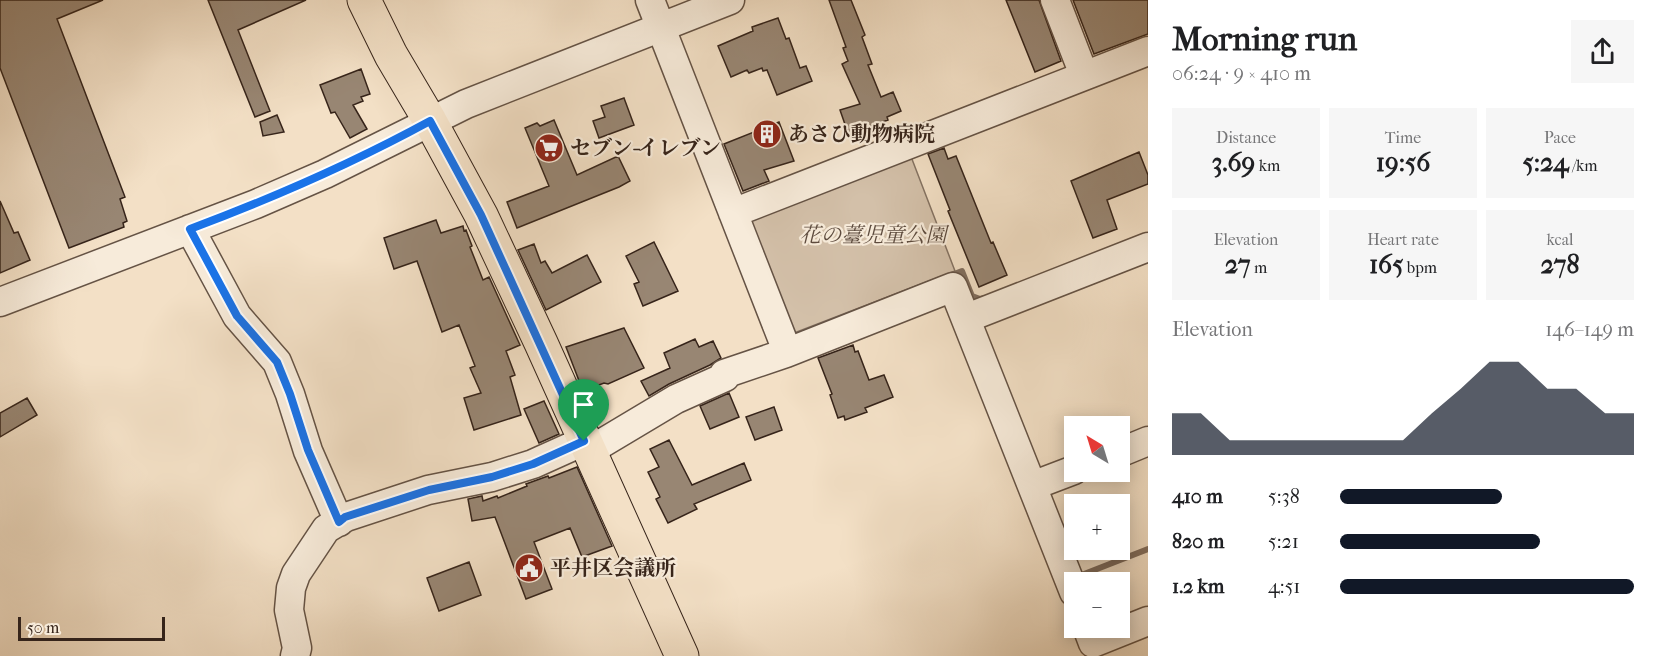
<!DOCTYPE html>
<meta charset="utf-8">
<style>
:root{--surface:#fff;--page:#f6f6f6;--text:#202124;--muted:#757577;--accent:#111827}
body{margin:0;font-family:"IM FELL French Canon","Noto Serif JP",serif;background:var(--page);color:var(--text);height:100vh;display:flex;flex-direction:column;font-size:22px;white-space:nowrap}
*{box-sizing:border-box;margin:0}
p{font-size:20px;color:var(--muted)}
.icon{flex:none;width:33px;height:33px;fill:none;stroke:currentColor;stroke-width:2;stroke-linecap:round;stroke-linejoin:round}
.map{position:relative;flex:1;overflow:hidden}
.sheet{display:flex;flex-direction:column;background:var(--surface);width:510px}
.sheet>*{flex:none}
.needle{width:39px;rotate:322deg}
.controls{position:absolute;left:1064px;top:416px;display:grid;gap:12px}
.controls a{display:grid;place-items:center;width:66px;height:66px;border-radius:0px;background:var(--surface);box-shadow:0 3px 15px #0003;font-size:30px}
.scale{position:absolute;left:18px;bottom:15px;width:147px;box-sizing:border-box;padding-left:6px;border:3px solid #36241a;border-top:0;font-size:16px;line-height:21px;white-space:nowrap;color:#36241a;-webkit-text-stroke:4px #f7ebda;paint-order:stroke}
.pin{position:absolute;display:grid;place-items:center;width:51px;height:51px;color:#fff;margin:-62px -26px;border-radius:50% 50% 50% 0;rotate:-45deg;box-shadow:0 0 6px #0007}
.pin .icon{rotate:45deg}
.round{display:grid;place-items:center;flex:none;width:63px;height:63px;border-radius:0px;background:var(--page)}
.summary{display:flex;align-items:center;justify-content:space-between;height:102px;padding:0 24px}
h1{font-size:33px;font-weight:700;line-height:45px}
.figures{display:grid;grid-template-columns:repeat(3,1fr);gap:9px;height:102px;padding:6px 24px}
.figures div{display:grid;align-content:center;border-radius:0px;background:var(--page);text-align:center}
.figures b{font-size:26px;font-weight:700}
.figures small{font-size:16px;font-weight:400}
.figures p{font-size:16px}
.chart{height:168px;padding:12px 24px}
.chart p{display:flex;justify-content:space-between}
.chart svg{width:100%;height:108px;margin-top:6px;fill:var(--accent);opacity:.7}
ul{padding:0 24px;list-style:none;font-size:20px}
li{display:grid;grid-template-columns:96px 72px 1fr;align-items:center;height:45px}
li i{height:15px;border-radius:8px;background:var(--accent)}
main{display:flex;flex:1;min-height:0}
.map>svg:first-child{display:block}
.green{fill:#d3c0a9;stroke:#847262;stroke-width:1.5}
.lines{fill:none;stroke-linecap:round;stroke-linejoin:round}
.stream{stroke:#816e5e;stroke-width:6}
.building{fill:#988673;stroke:#36241a;stroke-width:1.5}
.minor-casing{stroke:#655345;stroke-width:31}
.major-casing{stroke:#36241a;stroke-width:35}
.minor{stroke:#f7ebda;stroke-width:28}
.major{stroke:#f3e0c6;stroke-width:33}
.route-casing{stroke:#fff;stroke-width:12}
.route{stroke:#1a73e8;stroke-width:8}
.labels{text-anchor:middle;dominant-baseline:central;stroke-width:4.5;stroke-linejoin:round;paint-order:stroke}
.poi-label{font-size:21px;font-weight:bold;fill:#36241a;stroke:#f7ebda;text-anchor:start}
.park-label{font-size:21px;font-style:italic;fill:#5d4b3e;stroke:#f7ebda}
</style>
<main>
<div class="map">
<svg width="1148" height="656" viewBox="0 0 1148 656">
<rect width="100%" height="100%" fill="#f3e0c6"/>
<filter id="stains"><feTurbulence type="fractalNoise" baseFrequency=".00333" numOctaves="4"/><feColorMatrix values="0 0 0 0 .2 0 0 0 0 .09 0 0 0 0 .02 0 0 0 .5 -.17"/></filter>
<radialGradient id="worn" r=".72"><stop offset=".6" stop-color="#630" stop-opacity="0"/><stop offset="1" stop-color="#630" stop-opacity=".3"/></radialGradient>
<path class="green" d="M910,154l45,117 -166,64 -43,-111 6,-9z"/>
<g class="lines">
<path class="stream" d="M949,276l13,-5 10,25 8,3 5,-1
M1079,576l69,-27"/>
</g>
<path class="building" d="M0,0h103l-46,19 68,178 -5,2 7,22 -4,2 1,4 -55,21 -69,-180z
M208,0h98l-68,30 32,81 -15,6z
M829,0h22l14,35 -3,2 10,27 -4,1 13,32 12,-5 8,19 -14,6 1,3 -33,12v-1l-7,2 -8,-23 20,-6 -18,-40 6,-3 -5,-13 3,-1z
M1006,0h33l22,61 -26,11z
M1073,0h75v34l-54,20z
M778,18l8,21 3,-1 11,30 6,-2 6,15 -35,14 -10,-25 -4,1 -1,-3 -13,5 -2,-3 -16,7 -13,-31 35,-15 -1,-4z
M361,69l9,25 -9,3 2,4 -10,4 14,24 -17,9 -15,-26 -4,1 -11,-28z
M624,98l10,27 -35,13 -6,-17 12,-4 -4,-11z
M277,115l7,17 -21,4 -3,-14z
M554,120l23,55 41,-19 12,25 -11,6 -102,41 -10,-26 42,-16 -24,-58 12,-5 3,3z
M779,122l15,39 -30,9 5,11 -26,10 -19,-47z
M944,148l4,11 8,-3 35,87 2,-1 14,33 -28,12 -31,-76 2,-1 -22,-56z
M1139,152l9,23v9l-41,16 10,29 -24,9 -22,-57z
M0,201l14,32 4,-1 12,28 -30,13z
M436,220l5,13 22,-7 1,5 2,-1 6,16 -2,1 13,33 6,-3 31,68 -14,6 9,24 -5,2 11,38 -47,15 -10,-32 17,-5 -11,-25 5,-2 -16,-41 -17,7 -25,-71 -23,8 -10,-31z
M654,242l24,49 -35,15 -9,-22 5,-2 -13,-26z
M534,244l7,19 4,-2 7,12 35,-18 14,27 -55,28 -28,-60z
M624,328l20,40 -36,16 -4,-1 -21,8 -17,-44z
M695,339l4,8 14,-6 8,17 -11,7 -41,19 -20,12 -8,-15 29,-13 -6,-15z
M853,345l2,7 3,-1 11,29 15,-5 9,22 -28,11 2,4 -22,8 -1,-4 -6,2 -8,-23 2,-1 -14,-36z
M729,393l10,24 -29,12 -10,-23z
M27,398l10,17 -37,22v-24z
M544,401l15,33 -20,9 -15,-34z
M774,407l8,23 -27,10 -9,-23z
M669,440l23,45 52,-22 7,17 -57,24 3,5 -29,14 -12,-24 4,-2 -12,-25 11,-5 -9,-18z
M577,467l35,79 -30,11 -12,-29 -36,14 18,47 -26,10 -31,-82 -23,4 -4,-22 14,-3 1,5 14,-5 1,2 29,-12 -1,-2 22,-8 1,2z
M469,562l12,33 -42,16 -12,-33z"/>
<g class="lines">
<g class="minor-casing">
<path id="minor" d="M650,0l137,351
M1055,0l29,75
M733,213l415,-162
M190,229l47,87 40,46 13,32 18,57 31,71
M0,302l256,-98 69,-30 141,-70 264,-104
M967,318l181,-71
M589,451l87,-52 49,-22 -1,-3 62,-21 167,-66 79,199 42,-16
M1119,453l29,-12
M1032,486l42,106
M1087,627l6,16 55,-22
M295,656l2,-8 -8,-38 2,-22 5,-14 30,-45 20,-12 82,-27 64,-13 41,-13 51,-23"/>
</g>
<g class="major-casing">
<path id="major" d="M364,0l27,55 39,66 51,94 60,128 141,313"/>
</g>
<use href="#minor" class="minor"/>
<use href="#major" class="major"/>
</g>
<g class="lines">
<g class="route-casing">
<path id="route" d="M430,121l51,94 103,226 -51,23 -41,13 -63,13 -84,27 -6,5 -31,-72 -18,-56 -13,-32 -40,-46 -47,-87c83,-31 163,-66 240,-108z"/>
</g>
<use href="#route" class="route"/>
</g>
<defs>
<g id="building-disc" transform="scale(1.5)"><circle r="9.5" fill="#8f2418" stroke="#f7ebda"/><path d="M-4-6H4V6H1V3H-1V6H-4ZM-2.5-4.3h1.7v1.8h-1.7ZM.8-4.3h1.7v1.8H.8ZM-2.5-1h1.7V.8h-1.7ZM.8-1h1.7V.8H.8Z" fill="#fff"/></g>
<g id="supermarket-disc" transform="scale(1.5)"><circle r="9.5" fill="#8f2418" stroke="#f7ebda"/><path d="M-6-5.5h2.5l.6 2H6L4.5 2H-2.5L-4.4-4H-6ZM-1.5 3.2a1.3 1.3 0 1 0 .1 0ZM3 3.2a1.3 1.3 0 1 0 .1 0Z" fill="#fff"/></g>
<g id="civic-disc" transform="scale(1.5)"><circle r="9.5" fill="#8f2418" stroke="#f7ebda"/><path d="M-.6-6.5H3V-4.5H.6V-3L4-1V1h2V6H-6V1h2V-1L-.6-3ZM-1.2 2.5V6h2.4V2.5Z" fill="#fff"/></g>
</defs>
<g fill-rule="evenodd">
<use href="#building-disc" x="767" y="134"/>
<use href="#supermarket-disc" x="549" y="148"/>
<use href="#civic-disc" x="529" y="568"/>
</g>
<g class="labels">
<g class="poi-label">
<text x="788" y="134">あさひ動物病院</text>
<text x="570" y="148">セブン-イレブン</text>
<text x="550" y="568">平井区会議所</text>
</g>
<g class="park-label">
<text x="873" y="235">花の薹児童公園</text>
</g>
</g>
<rect width="100%" height="100%" filter="url(#stains)"/>
<rect width="100%" height="100%" fill="url(#worn)"/>
</svg>
<div class="controls">
<a><svg class="needle" viewBox="-14 -14 28 28"><path d="M0-13l5 13h-10z" fill="#e53935"/><path d="M0 13l5-13h-10z" fill="#757577"/></svg></a>
<a>+</a>
<a>−</a>
</div>
<div class="scale">50 m</div>
<div class="pin" style="left:584px;top:441px;background:#1e9e55"><svg class="icon" aria-label="arrive" viewBox="0 0 24 24"><path d="M6 21V4h12l-3 4 3 4H6"/></svg></div>
</div>
<section class="sheet">
<div class="summary"><div><h1>Morning run</h1><p>06:24 · 9 × 410 m</p></div><a class="round"><svg class="icon" aria-label="share" viewBox="0 0 24 24"><path d="M12 15V3M7 8l5-5 5 5M5 13v7h14v-7"/></svg></a></div>
<div class="figures">
<div><p>Distance</p><b>3.69<small> km</small></b></div>
<div><p>Time</p><b>19:56</b></div>
<div><p>Pace</p><b>5:24<small> /km</small></b></div>
</div>
<div class="figures">
<div><p>Elevation</p><b>27<small> m</small></b></div>
<div><p>Heart rate</p><b>165<small> bpm</small></b></div>
<div><p>kcal</p><b>278</b></div>
</div>
<div class="chart"><p><span>Elevation</span>146–149 m</p>
<svg viewBox="0 0 160 44" preserveAspectRatio="none"><path d="M0 44V27L10 27L20 38L30 38L40 38L50 38L60 38L70 38L80 38L90 27L100 17L110 6L120 6L130 17L140 17L150 27L160 27V44z"/></svg>
</div>
<ul>
<li><b>410 m</b>5:38<i style="width:55%"></i></li>
<li><b>820 m</b>5:21<i style="width:68%"></i></li>
<li><b>1.2 km</b>4:51<i style="width:100%"></i></li>
</ul>
</section>
</main>
